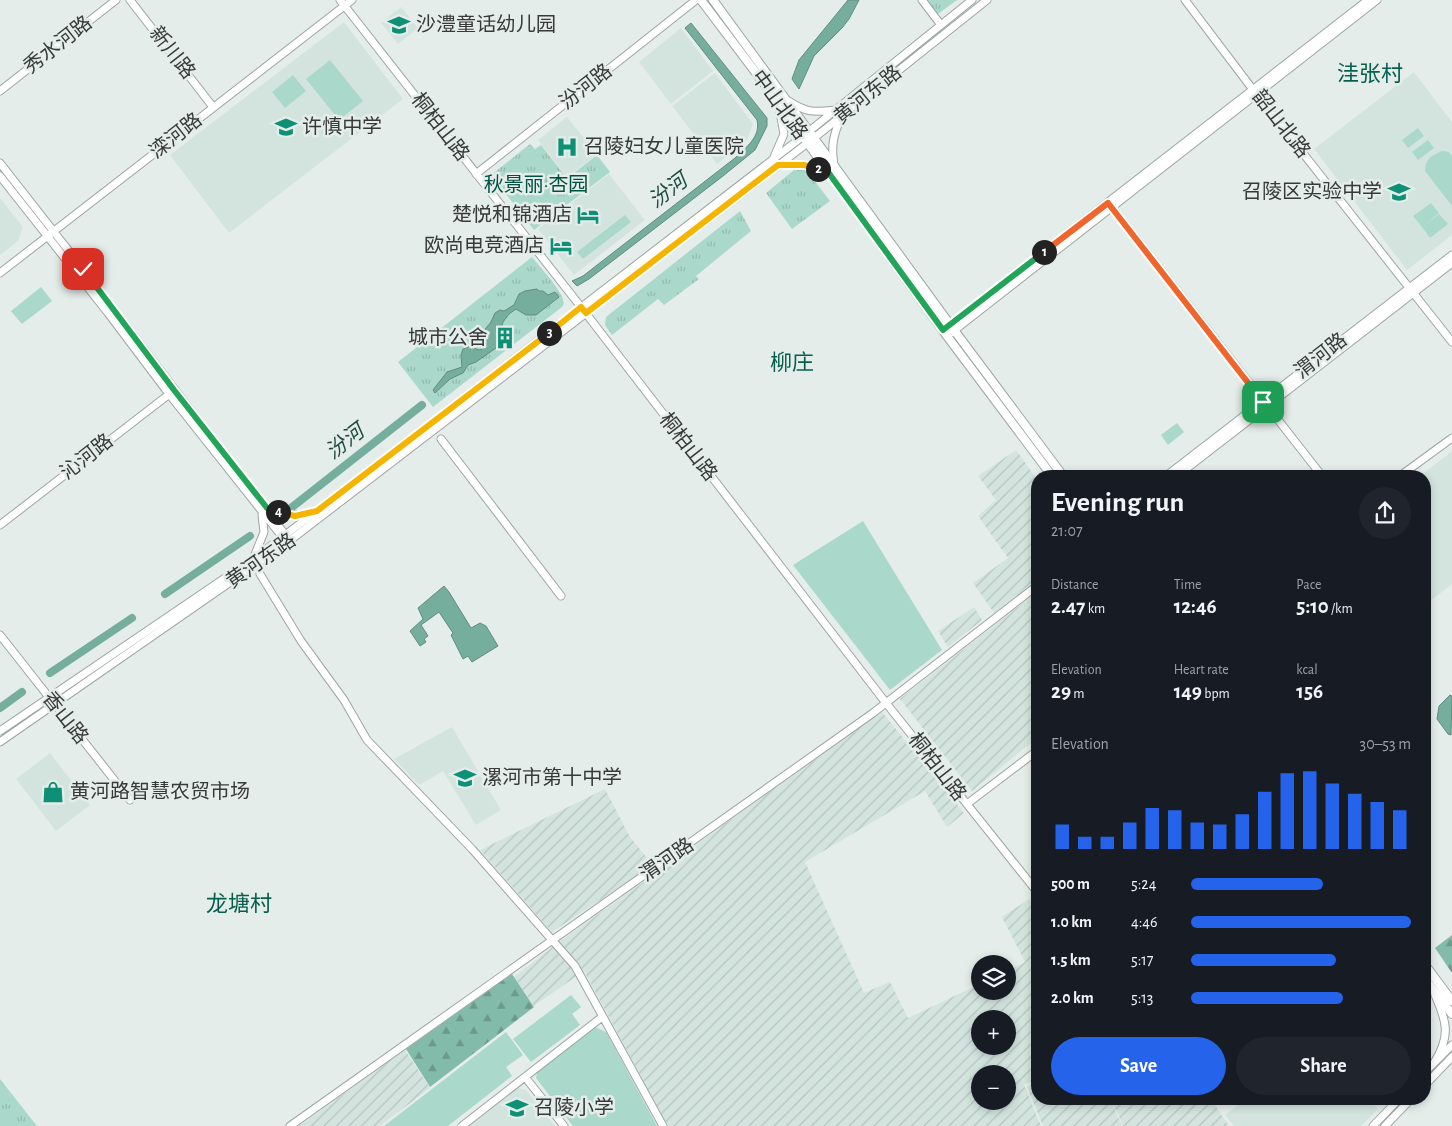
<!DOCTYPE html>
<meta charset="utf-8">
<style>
:root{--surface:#171b24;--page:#20242c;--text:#f1f3f6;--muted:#9ea1a6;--accent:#2563eb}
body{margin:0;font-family:"Alegreya Sans","Noto Sans SC",sans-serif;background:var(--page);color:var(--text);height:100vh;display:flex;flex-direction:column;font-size:19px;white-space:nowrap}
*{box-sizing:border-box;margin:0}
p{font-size:16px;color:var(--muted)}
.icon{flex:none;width:28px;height:28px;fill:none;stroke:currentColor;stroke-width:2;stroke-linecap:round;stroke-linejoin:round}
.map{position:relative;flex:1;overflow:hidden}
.drawer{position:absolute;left:1031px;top:470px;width:400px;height:635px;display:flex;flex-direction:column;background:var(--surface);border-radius:20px;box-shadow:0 2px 8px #0003}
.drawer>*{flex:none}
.tools{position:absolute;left:971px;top:955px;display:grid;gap:10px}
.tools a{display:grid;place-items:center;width:45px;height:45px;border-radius:50%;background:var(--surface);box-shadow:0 2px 8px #0003;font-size:25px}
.pin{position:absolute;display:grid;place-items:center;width:42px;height:42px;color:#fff;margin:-21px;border-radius:10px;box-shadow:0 2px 8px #0006}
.km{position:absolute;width:25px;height:25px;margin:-12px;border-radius:50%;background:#222;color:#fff;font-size:14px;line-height:25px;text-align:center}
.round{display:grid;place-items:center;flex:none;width:52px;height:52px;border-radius:26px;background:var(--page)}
.headline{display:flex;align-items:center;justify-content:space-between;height:85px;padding:0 20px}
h1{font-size:28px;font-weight:700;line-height:38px}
.metrics{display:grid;grid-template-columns:repeat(3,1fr);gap:8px;height:85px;padding:5px 20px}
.metrics div{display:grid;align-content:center}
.metrics b{font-size:21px;font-weight:700}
.metrics small{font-size:14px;font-weight:400}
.metrics p{font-size:14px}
.chart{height:140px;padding:10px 20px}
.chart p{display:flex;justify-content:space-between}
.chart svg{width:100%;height:90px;margin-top:5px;stroke:var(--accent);stroke-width:6}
.primary-button{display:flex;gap:10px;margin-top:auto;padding:10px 20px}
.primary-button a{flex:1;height:58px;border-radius:30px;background:var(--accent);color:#fff;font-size:20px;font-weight:700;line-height:58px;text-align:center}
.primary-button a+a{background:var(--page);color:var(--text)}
ul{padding:0 20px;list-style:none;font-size:16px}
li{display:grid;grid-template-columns:80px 60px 1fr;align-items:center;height:38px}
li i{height:12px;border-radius:6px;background:var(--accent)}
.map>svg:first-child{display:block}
.built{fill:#d3e4df}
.industrial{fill:url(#industrial-furrows);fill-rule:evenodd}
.green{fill:#aad8ca}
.forest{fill:url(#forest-firs)}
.park{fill:url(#park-tufts)}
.water{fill:#76ae9e;stroke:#638b80}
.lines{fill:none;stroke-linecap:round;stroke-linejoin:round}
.river{stroke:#76ae9e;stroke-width:8}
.secondary-casing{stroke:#9da5a2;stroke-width:9}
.primary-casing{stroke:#9da5a2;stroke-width:10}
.secondary{stroke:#fff;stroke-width:7}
.primary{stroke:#fff;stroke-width:8}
.split-1-casing{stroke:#fff;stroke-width:10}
.split-2-casing{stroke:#fff;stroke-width:10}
.split-3-casing{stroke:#fff;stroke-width:10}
.split-4-casing{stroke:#fff;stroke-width:10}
.split-5-casing{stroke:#fff;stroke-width:10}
.split-1{stroke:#f0652b;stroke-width:6}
.split-2{stroke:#22a559;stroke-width:6}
.split-3{stroke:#f5b400;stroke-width:6}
.split-4{stroke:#f5b400;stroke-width:6}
.split-5{stroke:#22a559;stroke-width:6}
.labels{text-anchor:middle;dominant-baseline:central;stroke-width:5;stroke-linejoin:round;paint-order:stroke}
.poi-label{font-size:20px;fill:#373a39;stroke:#e5edea;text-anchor:start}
.street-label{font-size:20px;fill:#373a39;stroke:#e5edea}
.park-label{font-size:20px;fill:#005142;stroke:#e5edea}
.water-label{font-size:21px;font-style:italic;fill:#1c4c40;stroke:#e5edea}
.quarter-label{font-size:22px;fill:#065f4e;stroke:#e5edea}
</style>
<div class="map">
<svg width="1452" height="1126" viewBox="0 0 1452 1126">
<defs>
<pattern id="industrial-furrows" width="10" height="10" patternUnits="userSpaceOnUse" patternTransform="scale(1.25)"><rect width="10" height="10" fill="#d3e4df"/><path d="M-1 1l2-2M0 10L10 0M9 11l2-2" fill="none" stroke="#b6c4c0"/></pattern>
<pattern id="forest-firs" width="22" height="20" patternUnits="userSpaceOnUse" patternTransform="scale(1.25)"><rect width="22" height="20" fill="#83bbab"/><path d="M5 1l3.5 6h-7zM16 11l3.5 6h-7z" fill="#6c998c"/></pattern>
<pattern id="park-tufts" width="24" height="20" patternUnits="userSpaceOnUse" patternTransform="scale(1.25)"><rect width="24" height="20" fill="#aad8ca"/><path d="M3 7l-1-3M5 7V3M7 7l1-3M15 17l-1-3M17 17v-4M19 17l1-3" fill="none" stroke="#93baae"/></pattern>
</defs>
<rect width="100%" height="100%" fill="#e5edea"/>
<path class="built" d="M401,7l17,21 -20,16 -17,-21z
M344,22l59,77 -174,134 -59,-78z
M681,28l32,43 -42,33 -32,-42z
M1414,72l38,50v113l-45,35 -93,-121z
M715,73l38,51 -6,16 -30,24 -45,-58z
M567,117l30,37 -27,21h-5l-27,-35z
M609,174l36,46 -71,55 -36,-46z
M0,198l23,29 -5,14 -18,14z
M1452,451v133l-24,19 -3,-5v-122h-5z
M452,727l49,83 -25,15 -33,-54 -24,14 -25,-26z
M50,753l40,52 -34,26 -40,-52z
M518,1088l8,2 29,36h-86z
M1246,1099h124l8,10 -17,17h-127l-9,-11z"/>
<path class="industrial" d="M1016,450l21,29v100l-43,34 -21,-30 35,-25 -30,-42 18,-16 -18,-24z
M1037,592v146l-65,53 -72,-92z
M974,607l8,13 -34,27 -10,-16z
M882,712l82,101 -17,14 -22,-36 -120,71 59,131 26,-11 18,36 72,-34v7h28v-20l17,-9 -23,-45 27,-18 9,10v169l-14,7 17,41h-373l-84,-155 -50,35 -20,-29 45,-35zM980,1019h28v27h-28zM980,1074h28v27h-28z
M605,789l25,48 23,28 -101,67 -72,-82z
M405,1050l25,38 -50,38h-81z
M1037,1081l1,18h72l12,27h-79l-16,-39z
M1111,1099h100l18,27h-106z"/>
<path class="green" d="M330,60l33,41 -24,19 -33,-41z
M293,75l13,16 -21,17 -13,-16z
M1418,128l6,8 -16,12 -6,-8z
M1428,140l6,8 -16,12 -6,-8z
M1442,151l7,1 3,4v50l-27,-35c1,-13 6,-15 17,-20z
M1431,203l8,10 -17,14 -9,-11z
M1439,214l9,10 -18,14 -8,-11z
M625,215l6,7 -48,37 -6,-7z
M41,287l11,14 -30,23 -11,-13z
M1177,423l7,9 -16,13 -7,-10z
M863,521l79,129 -52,40 -97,-125z
M571,995l10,12 -9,7 8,11 -49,37 -18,-23z
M595,1027l11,5 51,94h-84l-37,-48 1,-5z
M506,1032l17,23 -17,12 6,9 -64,50h-64z"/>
<path class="forest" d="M1452,935v38l-17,-25z
M512,974l22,33 -104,80 -24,-38z"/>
<path class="park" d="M927,0h30l-19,14z
M530,144l5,5 6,-4 24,31h5l27,-21 13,17 -76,58 -43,-55z
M800,169l6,1 24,31 -38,28 -26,-36 28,-23z
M740,211l11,20 -55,45 3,3 -35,26 -6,-6 -46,36 -7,-10 1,-8z
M532,257c7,9 29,32 31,43 1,4 1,4 -1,7l-129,100 -35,-45z
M0,1079l37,47h-37z"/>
<path class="water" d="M848,0h11l-10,19 -7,9 -28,28 -15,33 -7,-10 7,-19z
M691,23l76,95v8l-12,24 -32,26 -134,103 -12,7 -5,-5 11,-5 152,-118c11,-11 26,-21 22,-38l-72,-92z
M537,289l2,2h4l5,4 7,-3 4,5 -23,18h-10l-10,-6 -7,5 -6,8 -7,26 -20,14 -8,3 -5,8 -13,6 -15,14 -2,-3 14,-18 15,-5 -1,-12 2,-6 7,-3 9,4 6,-2 1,-5 -4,-10 9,-11 4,-9 5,-3 4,1 10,-6 5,-11 6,-3z
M444,586l5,6 22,36 9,-5 6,3 12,20 -26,16 -4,-6 -5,3 -12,-24 2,-2 -14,-21 -18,13 7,11 -4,3 2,3 -6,4 -10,-15 13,-12 -5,-11z
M1450,695l2,1 -1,39 -3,-1 -11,-15 2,-13z"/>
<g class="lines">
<path class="river" d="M291,508l131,-103
M165,594l85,-58
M50,673l82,-55
M0,708l22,-16"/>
<g class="secondary-casing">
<path id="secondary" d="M130,0l83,107
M340,0l241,307 305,396 152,190
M922,0l19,25
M1185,0l72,95 195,247
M0,91l116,-91
M787,100c18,12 26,13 48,10
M774,157l10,-23 -6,-32
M0,163l83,106 204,268
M778,165h26l24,7
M834,165c-3,-18 -1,-30 7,-47
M476,174l220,-174
M0,176l108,137 61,81 115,145
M1110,205l212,271
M0,273l352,-273
M946,328l422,-328
M947,336l430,-336
M441,439l120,157
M1166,476l286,-221
M1177,476l275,-213
M1400,476l52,-38
M267,508c21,8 26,9 48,4
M0,525l172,-133
M254,557l10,-25 -2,-17
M260,574l41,67 43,59 23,40 105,109 103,117 88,160
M0,635l130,165
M0,731l253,-172 64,-48 485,-374 170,-137
M0,742l288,-200 526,-404 173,-138
M967,804l71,-54
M1434,1063c17,-27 13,-41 1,-68
M1425,1072l27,-27
M525,1077l39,49
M1425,1085l27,-28
M290,1126l583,-413 165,-128
M462,1126l140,-109
M1373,1126l26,-27
M1385,1126l26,-27"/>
</g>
<g class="primary-casing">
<path id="primary" d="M701,0l77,102 169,234 105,140
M713,0l241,330 109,146
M1425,965l27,36
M1425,979l27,35"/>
</g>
<use href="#secondary" class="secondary"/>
<use href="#primary" class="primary"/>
</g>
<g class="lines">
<g class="split-1-casing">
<path id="split-1" d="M1044,252l64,-49 155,199"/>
</g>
<g class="split-2-casing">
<path id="split-2" d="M818,169l10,3 115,158 101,-78"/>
</g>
<g class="split-3-casing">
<path id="split-3" d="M549,333l32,-26 5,6 192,-148h26l14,4"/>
</g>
<g class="split-4-casing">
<path id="split-4" d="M278,512l17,4 22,-5 232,-178"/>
</g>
<g class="split-5-casing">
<path id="split-5" d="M83,269l91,121 93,118 11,4"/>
</g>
<use href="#split-1" class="split-1"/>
<use href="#split-2" class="split-2"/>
<use href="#split-3" class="split-3"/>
<use href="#split-4" class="split-4"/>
<use href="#split-5" class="split-5"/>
</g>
<defs>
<g id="school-bare" transform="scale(1.725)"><path d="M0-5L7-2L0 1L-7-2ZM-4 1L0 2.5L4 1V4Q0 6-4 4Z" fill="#0e9077" stroke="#e5edea" stroke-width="2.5" paint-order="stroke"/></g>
<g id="hospital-bare" transform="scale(1.725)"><path d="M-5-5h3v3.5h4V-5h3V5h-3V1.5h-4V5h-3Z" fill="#0e9077" stroke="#e5edea" stroke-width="2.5" paint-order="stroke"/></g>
<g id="hotel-bare" transform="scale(1.725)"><path d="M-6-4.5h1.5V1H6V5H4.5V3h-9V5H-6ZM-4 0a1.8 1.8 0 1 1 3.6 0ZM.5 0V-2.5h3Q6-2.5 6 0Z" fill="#0e9077" stroke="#e5edea" stroke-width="2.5" paint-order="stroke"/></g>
<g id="building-bare" transform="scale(1.725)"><path d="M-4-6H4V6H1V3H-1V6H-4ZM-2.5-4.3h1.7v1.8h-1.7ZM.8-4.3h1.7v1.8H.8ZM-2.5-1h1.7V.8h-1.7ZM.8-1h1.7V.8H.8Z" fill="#0e9077" stroke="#e5edea" stroke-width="2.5" paint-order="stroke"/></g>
<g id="shop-bare" transform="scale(1.725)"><path d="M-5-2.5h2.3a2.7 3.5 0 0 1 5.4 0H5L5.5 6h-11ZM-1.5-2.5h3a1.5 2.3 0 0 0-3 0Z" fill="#0e9077" stroke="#e5edea" stroke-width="2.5" paint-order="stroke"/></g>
</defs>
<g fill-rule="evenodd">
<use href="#school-bare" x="399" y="25"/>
<use href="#school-bare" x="286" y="127"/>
<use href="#hospital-bare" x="567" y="147"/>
<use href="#school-bare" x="1399" y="192"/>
<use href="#hotel-bare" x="588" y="215"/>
<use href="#hotel-bare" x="561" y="246"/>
<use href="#building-bare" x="505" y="338"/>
<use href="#school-bare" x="465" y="778"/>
<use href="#shop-bare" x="53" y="792"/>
<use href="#school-bare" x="517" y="1108"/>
</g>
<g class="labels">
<g class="poi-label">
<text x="416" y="25">沙澧童话幼儿园</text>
<text x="302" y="127">许慎中学</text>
<text x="584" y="147">召陵妇女儿童医院</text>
<text x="1382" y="192" text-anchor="end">召陵区实验中学</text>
<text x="572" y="215" text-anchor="end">楚悦和锦酒店</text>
<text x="544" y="246" text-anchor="end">欧尚电竞酒店</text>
<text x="488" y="338" text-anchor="end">城市公舍</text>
<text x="482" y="778">漯河市第十中学</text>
<text x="70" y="792">黄河路智慧农贸市场</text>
<text x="534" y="1108">召陵小学</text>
</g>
<g class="street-label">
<text transform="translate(58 45) rotate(-38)">秀水河路</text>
<text transform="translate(172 53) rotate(52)">新川路</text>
<text transform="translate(586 87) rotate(-38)">汾河路</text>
<text transform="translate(868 95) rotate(-39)">黄河东路</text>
<text transform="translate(779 105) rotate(54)">中山北路</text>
<text transform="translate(1281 124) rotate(52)">韶山北路</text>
<text transform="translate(440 127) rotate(52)">桐柏山路</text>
<text transform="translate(176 136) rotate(-38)">滦河路</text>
<text transform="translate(1321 356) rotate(-38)">渭河路</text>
<text transform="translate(688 447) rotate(52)">桐柏山路</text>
<text transform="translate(87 457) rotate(-38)">沁河路</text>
<text transform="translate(261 561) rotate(-35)">黄河东路</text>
<text transform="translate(65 718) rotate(52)">香山路</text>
<text transform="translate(937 767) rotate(52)">桐柏山路</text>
<text transform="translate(667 860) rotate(-35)">渭河路</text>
</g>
<g class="park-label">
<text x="536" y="185">秋景丽·杏园</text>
</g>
<g class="water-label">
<text transform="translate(668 191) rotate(-37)">汾河</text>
<text transform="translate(345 442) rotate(-38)">汾河</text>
</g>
<g class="quarter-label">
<text x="1370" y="74">洼张村</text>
<text x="792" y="363">柳庄</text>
<text x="239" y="904">龙塘村</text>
</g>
</g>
</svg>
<div class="tools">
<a><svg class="icon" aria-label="layers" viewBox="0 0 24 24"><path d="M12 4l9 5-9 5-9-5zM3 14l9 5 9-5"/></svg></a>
<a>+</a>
<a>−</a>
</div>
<div class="pin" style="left:1263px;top:402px;background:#1e9e55"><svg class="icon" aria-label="arrive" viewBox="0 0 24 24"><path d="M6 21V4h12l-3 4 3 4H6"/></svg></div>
<div class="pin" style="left:83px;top:269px;background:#d93025"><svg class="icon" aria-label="check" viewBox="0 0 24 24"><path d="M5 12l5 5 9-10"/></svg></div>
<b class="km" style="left:1044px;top:252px">1</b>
<b class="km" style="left:818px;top:169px">2</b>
<b class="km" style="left:549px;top:333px">3</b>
<b class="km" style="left:278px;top:512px">4</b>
<section class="drawer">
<div class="headline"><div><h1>Evening run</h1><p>21:07</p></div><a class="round"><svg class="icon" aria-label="share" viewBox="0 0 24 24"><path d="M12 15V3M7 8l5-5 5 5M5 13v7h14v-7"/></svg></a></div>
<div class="metrics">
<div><p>Distance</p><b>2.47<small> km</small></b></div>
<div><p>Time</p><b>12:46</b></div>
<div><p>Pace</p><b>5:10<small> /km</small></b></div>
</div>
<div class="metrics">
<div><p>Elevation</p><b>29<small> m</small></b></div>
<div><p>Heart rate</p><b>149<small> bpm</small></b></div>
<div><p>kcal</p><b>156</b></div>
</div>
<div class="chart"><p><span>Elevation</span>30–53 m</p>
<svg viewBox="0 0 160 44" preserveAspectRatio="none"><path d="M5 44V32M15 44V38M25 44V38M35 44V31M45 44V24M55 44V25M65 44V31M75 44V32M85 44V27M95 44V16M105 44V7M115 44V6M125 44V12M135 44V17M145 44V21M155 44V25"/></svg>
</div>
<ul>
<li><b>500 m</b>5:24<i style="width:60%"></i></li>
<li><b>1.0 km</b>4:46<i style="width:100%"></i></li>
<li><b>1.5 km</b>5:17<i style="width:66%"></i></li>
<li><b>2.0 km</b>5:13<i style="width:69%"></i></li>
</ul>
<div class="primary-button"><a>Save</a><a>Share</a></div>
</section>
</div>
